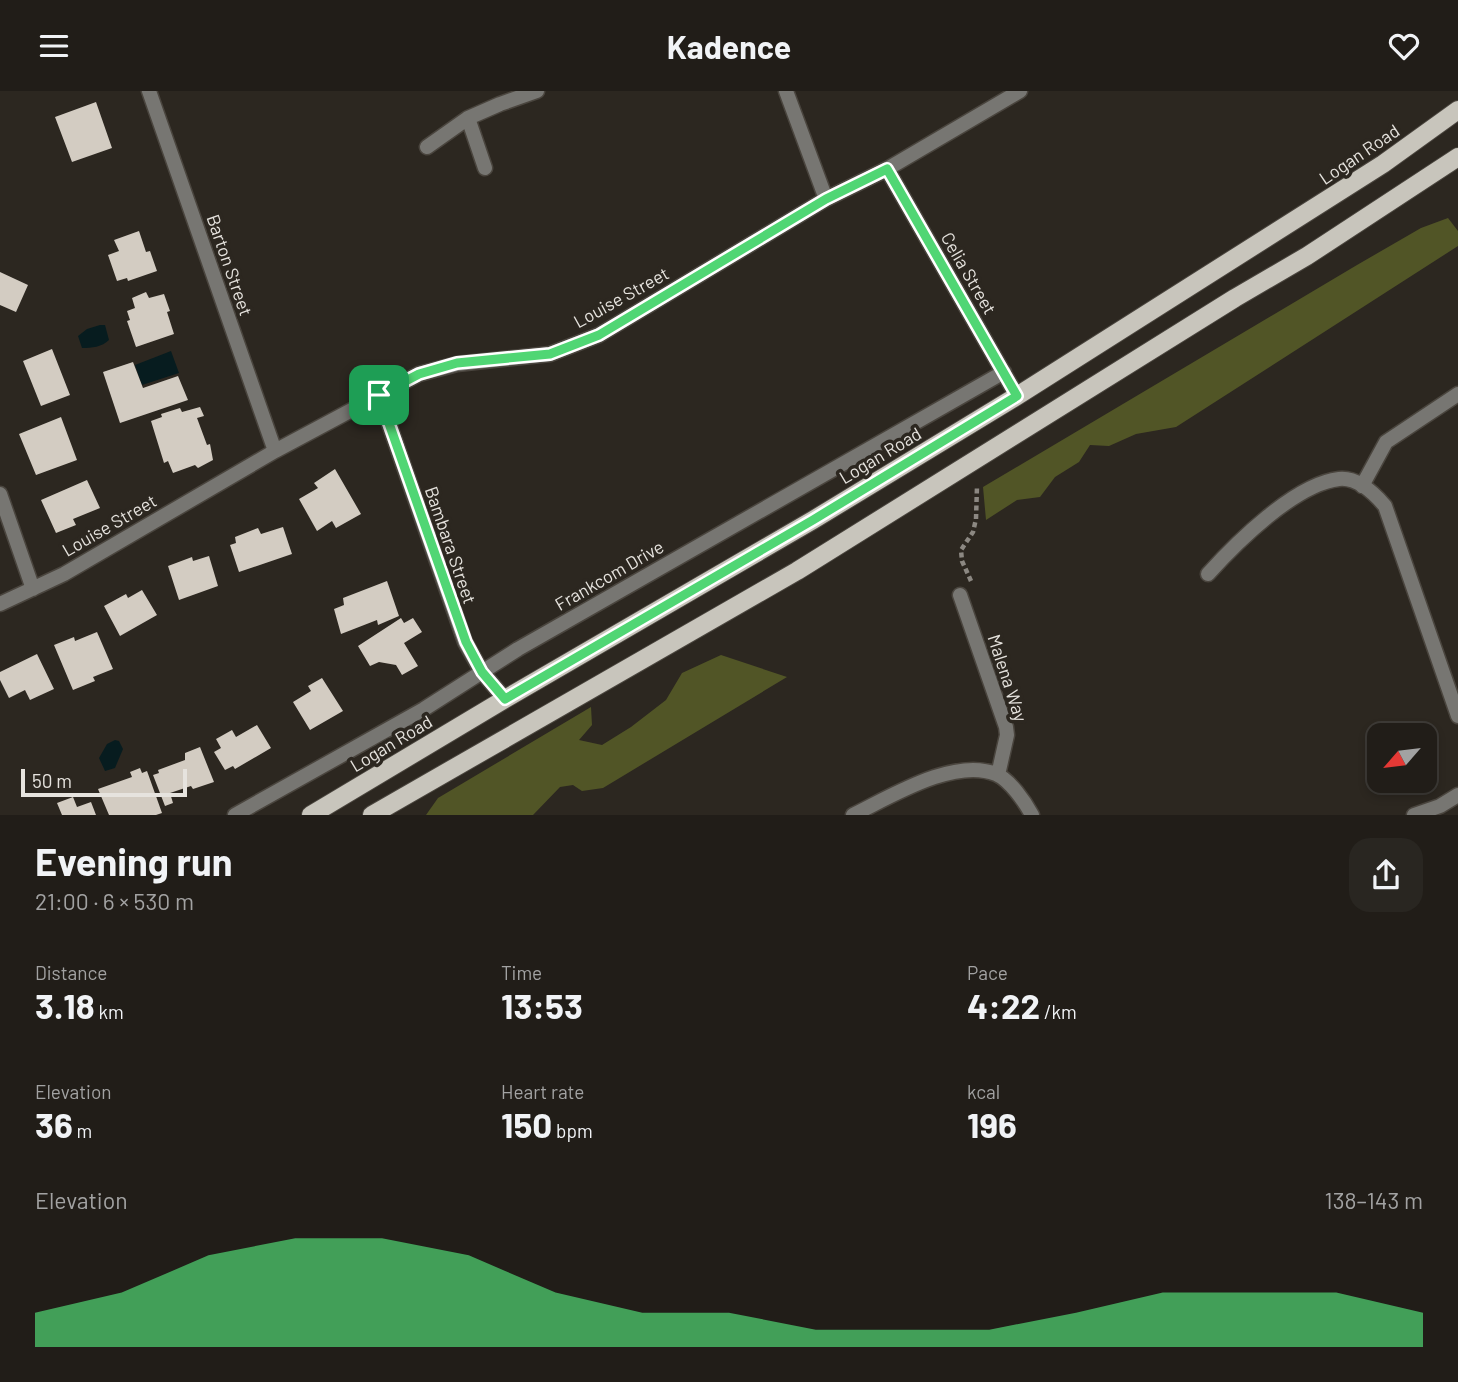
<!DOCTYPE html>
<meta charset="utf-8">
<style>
:root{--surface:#211d18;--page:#292621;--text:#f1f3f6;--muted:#a2a2a2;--line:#3e3b37;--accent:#50d674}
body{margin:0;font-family:Barlow,sans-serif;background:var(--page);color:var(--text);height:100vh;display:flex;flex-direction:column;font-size:26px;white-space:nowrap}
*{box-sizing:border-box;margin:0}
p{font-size:23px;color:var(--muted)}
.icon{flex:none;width:38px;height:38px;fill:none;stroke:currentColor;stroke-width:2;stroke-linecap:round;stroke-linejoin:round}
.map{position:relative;height:724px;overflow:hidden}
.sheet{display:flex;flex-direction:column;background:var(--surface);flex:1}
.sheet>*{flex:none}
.needle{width:46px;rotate:242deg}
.controls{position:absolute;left:1367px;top:632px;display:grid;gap:14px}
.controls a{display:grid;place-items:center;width:70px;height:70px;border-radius:14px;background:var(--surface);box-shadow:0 4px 10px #0003,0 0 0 2px var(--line);font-size:35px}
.scale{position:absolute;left:21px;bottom:18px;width:166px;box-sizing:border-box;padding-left:7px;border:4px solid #e6e3de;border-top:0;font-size:19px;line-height:24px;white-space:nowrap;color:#e6e3de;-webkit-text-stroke:5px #2c2720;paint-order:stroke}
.pin{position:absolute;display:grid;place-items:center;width:60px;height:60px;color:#fff;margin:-30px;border-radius:14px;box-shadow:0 4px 10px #0006}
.round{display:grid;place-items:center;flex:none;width:74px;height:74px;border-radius:21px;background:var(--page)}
.summary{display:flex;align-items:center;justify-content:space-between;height:119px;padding:0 35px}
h1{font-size:38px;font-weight:700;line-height:52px}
.stats{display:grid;grid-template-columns:repeat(3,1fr);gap:10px;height:119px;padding:7px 35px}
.stats div{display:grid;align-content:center}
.stats b{font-size:35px;font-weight:700}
.stats small{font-size:19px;font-weight:400}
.stats p{font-size:19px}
.chart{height:196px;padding:14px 35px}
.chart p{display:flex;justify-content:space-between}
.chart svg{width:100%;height:126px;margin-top:7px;fill:var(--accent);opacity:.7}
header{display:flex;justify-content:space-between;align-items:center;height:91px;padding:0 35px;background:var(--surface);font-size:32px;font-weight:700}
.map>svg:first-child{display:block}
.forest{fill:#515526}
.water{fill:#071c1f}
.building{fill:#d3ccc2}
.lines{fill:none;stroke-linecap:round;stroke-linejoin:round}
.street-casing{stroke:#4a453e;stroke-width:17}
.primary-casing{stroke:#4a453e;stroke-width:20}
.path{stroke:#8c8882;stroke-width:4.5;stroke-dasharray:5 3.5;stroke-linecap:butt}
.street{stroke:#777672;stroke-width:14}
.primary{stroke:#c8c5bc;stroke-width:18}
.route-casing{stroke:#fff;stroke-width:14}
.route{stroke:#50d674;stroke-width:9}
.labels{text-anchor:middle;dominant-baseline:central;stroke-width:7;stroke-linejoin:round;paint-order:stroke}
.street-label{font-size:18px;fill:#e6e3de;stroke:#2c2720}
</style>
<header><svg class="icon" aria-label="menu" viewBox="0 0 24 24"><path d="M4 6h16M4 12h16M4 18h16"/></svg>Kadence<svg class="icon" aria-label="heart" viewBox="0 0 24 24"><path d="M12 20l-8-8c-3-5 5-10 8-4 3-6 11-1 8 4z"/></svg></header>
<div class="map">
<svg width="1458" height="724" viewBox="0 0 1458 724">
<rect width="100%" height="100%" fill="#2c2720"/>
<path class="forest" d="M1448,127l10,13v15l-282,181 -40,7 -27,12 -19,-1 -11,17 -24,15 -15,20 -23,3 -31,20 -3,-33 374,-222 64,-37z
M721,564l66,22 -184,111 -21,3 -9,-6 -13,2 -27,28h-107l12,-17 153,-91 1,18 -13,15 23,5 29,-18 35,-27 16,-27z"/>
<path class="water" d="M100,234h5l4,15c-7,7 -17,8 -27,8l-4,-12 9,-7z
M171,260l8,22 -37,12 -7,-20z
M115,649l4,1 4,8 -8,19 -10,3 -6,-13 8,-14z"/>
<path class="building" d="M96,11l16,46 -40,14 -17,-45z
M139,140l7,21 4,-1 7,20 -29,10 -1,-3 -10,3 -9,-26 11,-4 -5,-11z
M0,181l28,13 -12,27 -16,-7z
M146,201l3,6 15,-4 6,17 -3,1 7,22 -38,13 -9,-26 3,-1 -3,-9 8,-3 -3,-10z
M52,258l18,46 -29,11 -18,-45z
M133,271l10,26 35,-12 10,24 -68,23 -17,-51z
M200,316l4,9 -7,2 10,27 3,-1 3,16 -15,8 -3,-3 -22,8 -5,-12 -4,2 -13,-42 11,-4 -1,-3 19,-6 2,4z
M61,326l16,43 -41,15 -17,-41z
M335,378l26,45 -25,14 -4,-7 -15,10 -18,-32 19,-11 -4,-5z
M87,389l13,28 -27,11 3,6 -20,8 -15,-33z
M283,436l9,27 -53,18 -9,-27 6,-2 -1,-6 23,-9 3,6z
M209,465l9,30 -39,14 -11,-34 24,-9 1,4z
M387,490l12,35 -21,9 -1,-5 -36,14 -7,-25 10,-4 -1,-7z
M142,499l15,25 -37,21 -16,-30 22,-12 2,4z
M401,527l3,5 9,-5 9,14 -18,11 14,23 -16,9 -6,-10 -17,-3 -9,4 -12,-20z
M97,541l16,37 -20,8 2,4 -22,9 -19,-45 20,-8 1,4z
M37,563l17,35 -24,11 -5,-10 -16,8 -9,-18v-8z
M322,587l21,33 -33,19 -17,-28 18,-11 -3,-5z
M257,634l14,23 -36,21 -2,-3 -8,4 -11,-18 7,-4 -5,-9 16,-9 4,7z
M200,656l14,35 -21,7 -2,-3 -21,7 3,10 -8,3 -12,-31 6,-2 -1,-3 27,-10v-7z
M140,677l2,5 5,-2 15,42 -6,2h-47l-11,-26 34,-12 -2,-5z
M73,706l4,10 14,-5 5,13h-34l-5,-12z"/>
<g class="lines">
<g class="street-casing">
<path id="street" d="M149,0l126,360
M786,0l40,108
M468,27l17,50
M427,56l41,-29 32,-14 37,-13
M887,78l130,227
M379,304l86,247 17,30 23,27
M1362,395l24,-44 72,-48
M0,403l33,95
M1208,483c28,-31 87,-90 131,-95 18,-2 35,14 46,27l73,210
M960,504l46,132 1,8 -9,40
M0,513l64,-30 211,-123 144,-77 38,-10 93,-10 49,-19 227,-136 61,-30 133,-78
M235,724l189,-106 94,-60 486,-277
M853,724c37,-18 101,-58 143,-41 14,6 29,28 36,41
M1414,724l26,-9 18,-11"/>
</g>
<g class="primary-casing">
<path id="primary" d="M311,724l194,-116 308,-179 204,-124 366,-232 75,-54
M372,724l425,-244 438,-273 72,-42 151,-99"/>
</g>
<path class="path" d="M971,490l-9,-20 -1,-11 12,-18 3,-13 1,-33"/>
<use href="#street" class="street"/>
<use href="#primary" class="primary"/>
</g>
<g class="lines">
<g class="route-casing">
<path id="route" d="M887,78l130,227 -204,124 -308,179 -23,-27 -16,-30 -87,-247 40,-21 38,-11 93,-9 49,-19 227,-136z"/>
</g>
<use href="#route" class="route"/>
</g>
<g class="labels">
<g class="street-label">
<text transform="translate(1359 63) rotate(-34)">Logan Road</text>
<text transform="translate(230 174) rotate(71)">Barton Street</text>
<text transform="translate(969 182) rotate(60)">Celia Street</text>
<text transform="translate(621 206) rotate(-29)">Louise Street</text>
<text transform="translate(880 364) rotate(-31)">Logan Road</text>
<text transform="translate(109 434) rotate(-30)">Louise Street</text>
<text transform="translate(451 454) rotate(71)">Bambara Street</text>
<text transform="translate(609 484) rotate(-30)">Frankcom Drive</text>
<text transform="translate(1008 587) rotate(72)">Malena Way</text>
<text transform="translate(391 652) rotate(-31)">Logan Road</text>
</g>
</g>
</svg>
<div class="controls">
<a><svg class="needle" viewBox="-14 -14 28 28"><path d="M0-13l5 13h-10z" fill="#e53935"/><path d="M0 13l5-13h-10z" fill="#a2a2a2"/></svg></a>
</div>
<div class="scale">50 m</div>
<div class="pin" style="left:379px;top:304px;background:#1e9e55"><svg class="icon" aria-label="arrive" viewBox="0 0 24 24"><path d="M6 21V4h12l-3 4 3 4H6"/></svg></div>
</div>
<section class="sheet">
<div class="summary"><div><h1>Evening run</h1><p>21:00 · 6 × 530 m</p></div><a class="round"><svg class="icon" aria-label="share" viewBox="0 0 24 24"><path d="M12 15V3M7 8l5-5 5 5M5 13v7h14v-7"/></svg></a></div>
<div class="stats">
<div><p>Distance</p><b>3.18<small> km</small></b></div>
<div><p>Time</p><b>13:53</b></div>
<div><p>Pace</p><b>4:22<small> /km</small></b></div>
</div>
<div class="stats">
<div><p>Elevation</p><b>36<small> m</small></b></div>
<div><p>Heart rate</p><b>150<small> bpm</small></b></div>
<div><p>kcal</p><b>196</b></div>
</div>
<div class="chart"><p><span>Elevation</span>138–143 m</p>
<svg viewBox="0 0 160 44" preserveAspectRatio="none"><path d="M0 44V32L10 25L20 12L30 6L40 6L50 12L60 25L70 32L80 32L90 38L100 38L110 38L120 32L130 25L140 25L150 25L160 32V44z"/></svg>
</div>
</section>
